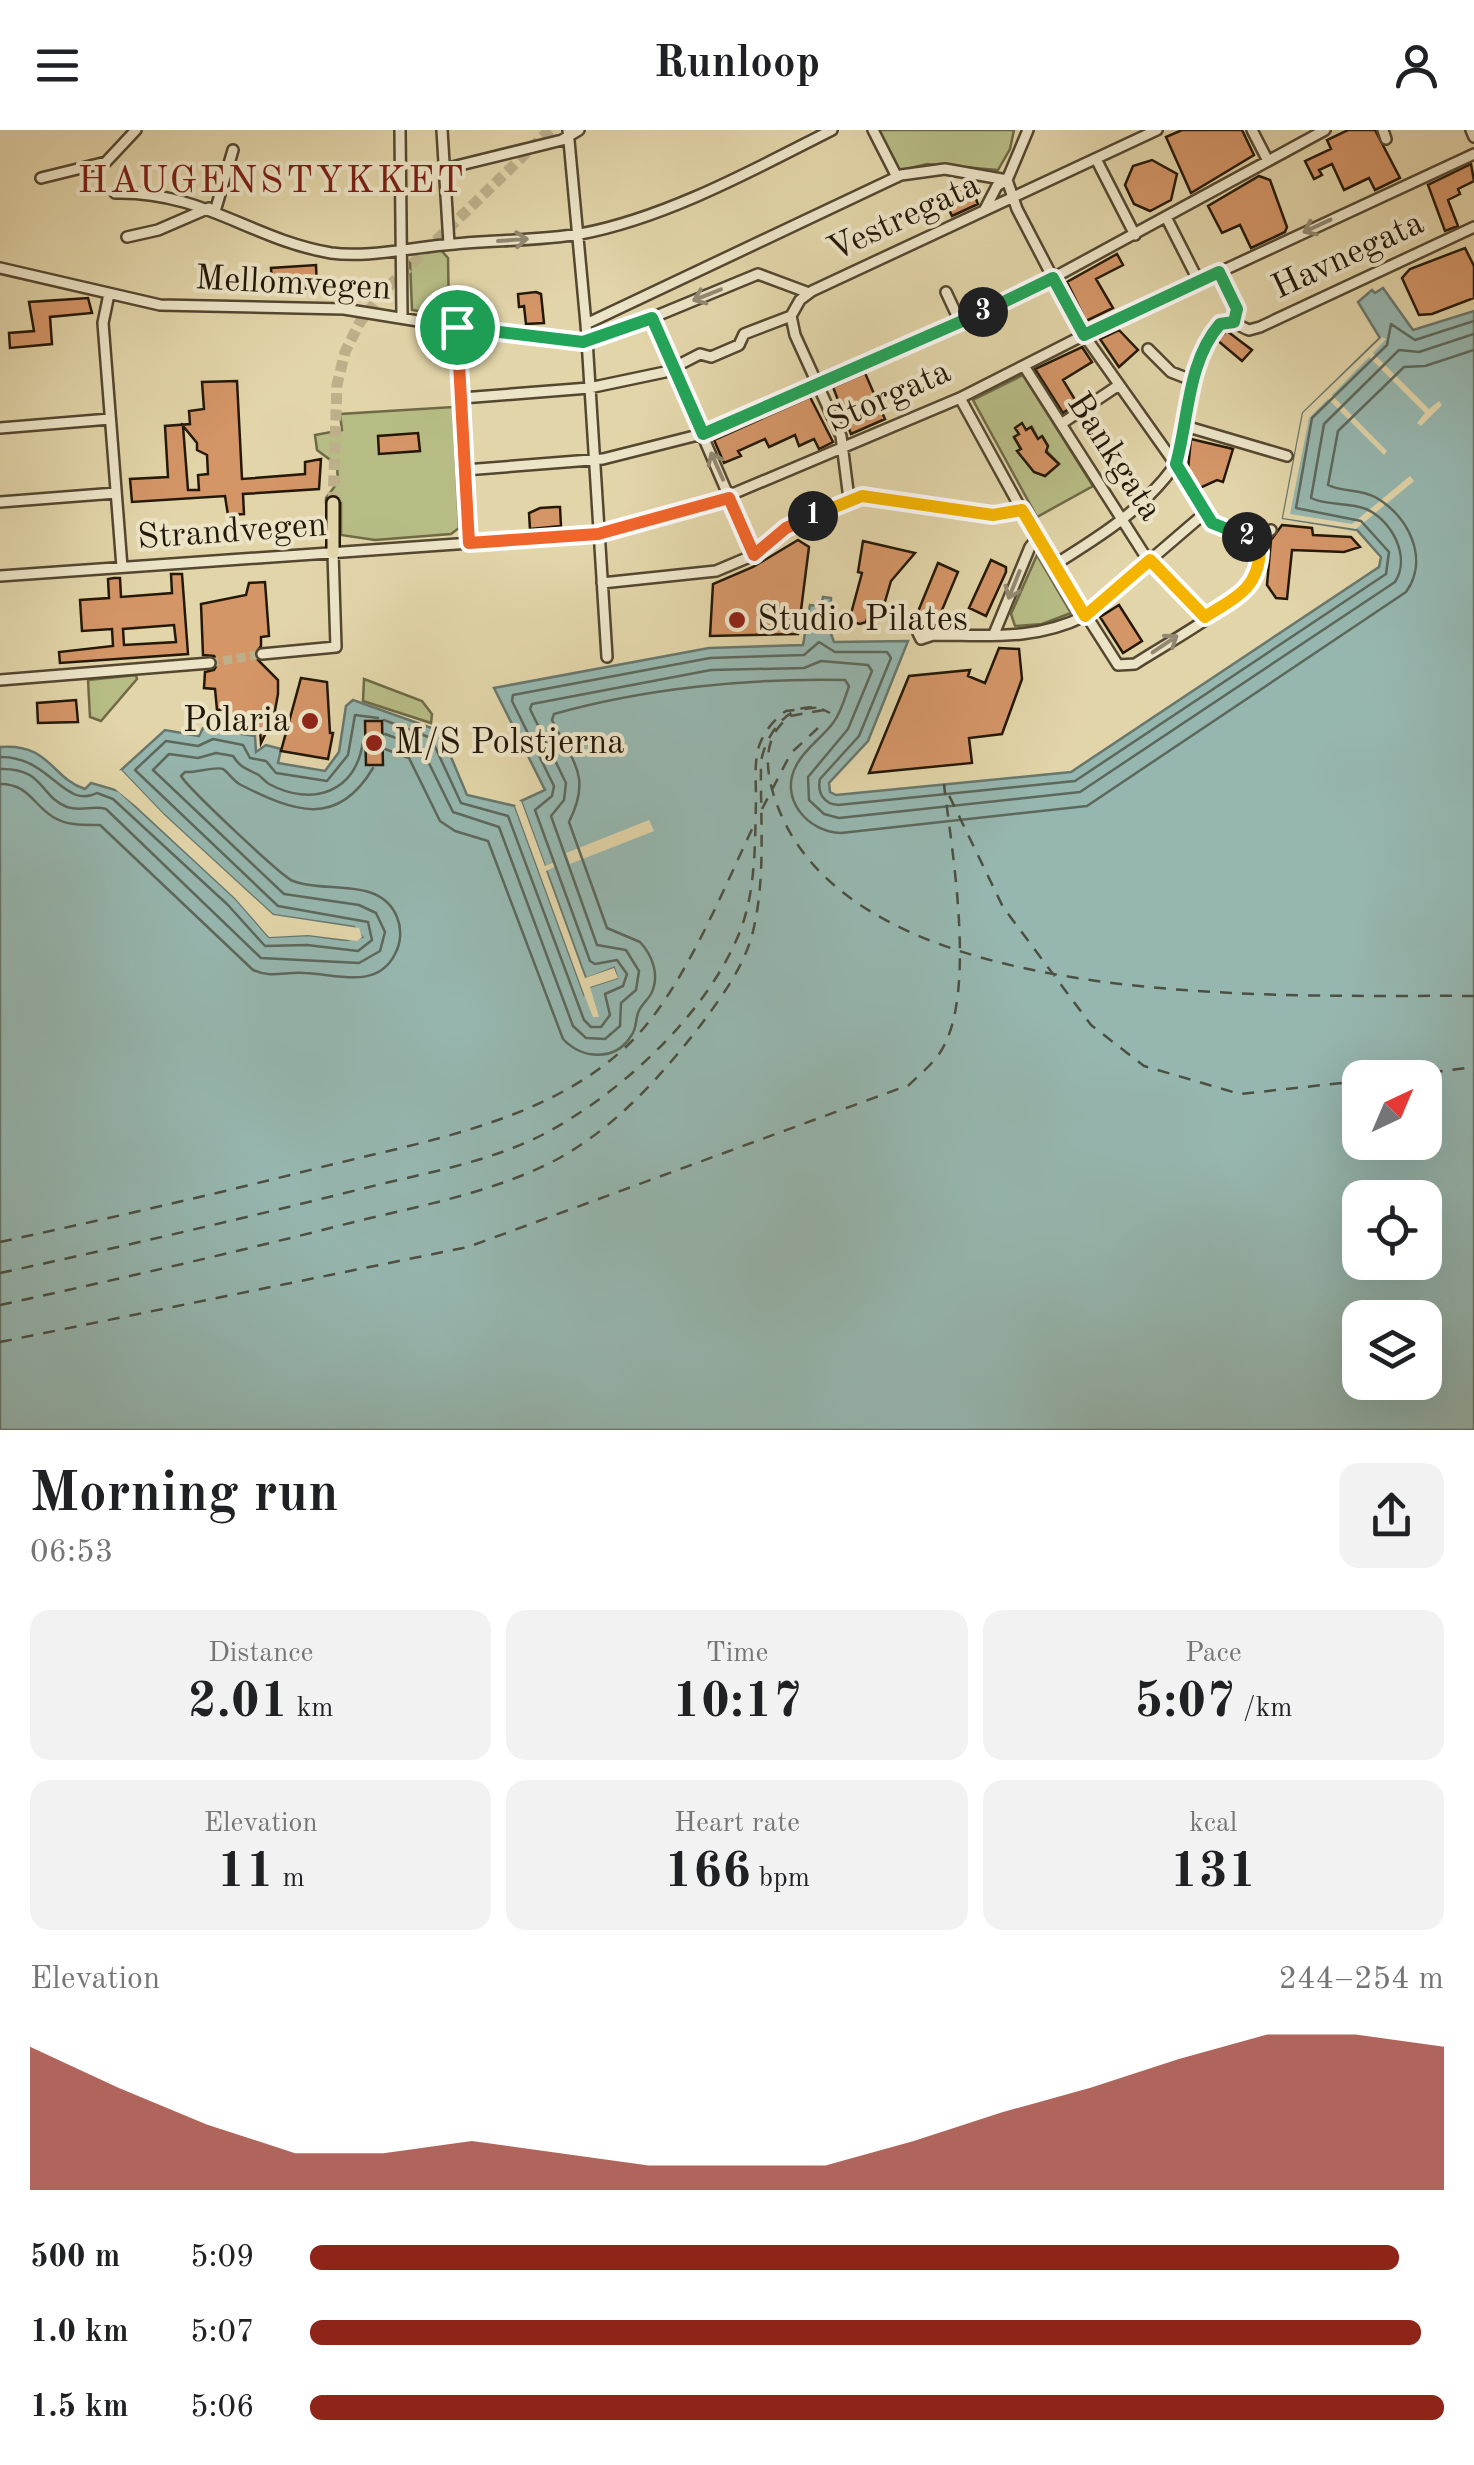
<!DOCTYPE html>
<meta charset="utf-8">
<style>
:root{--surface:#fff;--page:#f2f2f2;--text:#202124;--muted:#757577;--accent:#8f2418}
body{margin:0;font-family:"Old Standard TT",serif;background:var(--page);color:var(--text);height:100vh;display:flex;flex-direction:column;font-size:38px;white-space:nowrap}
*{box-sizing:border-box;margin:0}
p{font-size:32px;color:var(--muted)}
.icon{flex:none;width:55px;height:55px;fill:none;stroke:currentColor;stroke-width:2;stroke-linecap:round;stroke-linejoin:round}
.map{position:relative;height:1300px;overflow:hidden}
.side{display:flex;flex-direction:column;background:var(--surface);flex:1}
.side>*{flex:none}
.needle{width:65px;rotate:44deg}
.buttons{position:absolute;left:1342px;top:930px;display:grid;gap:20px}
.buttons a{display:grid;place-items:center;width:100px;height:100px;border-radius:20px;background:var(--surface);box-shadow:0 10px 40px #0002;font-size:50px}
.pin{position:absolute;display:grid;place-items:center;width:85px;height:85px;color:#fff;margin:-42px;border:5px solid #fff;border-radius:50%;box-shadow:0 2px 10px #0007}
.km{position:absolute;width:50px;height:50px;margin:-25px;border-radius:50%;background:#222;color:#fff;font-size:28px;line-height:50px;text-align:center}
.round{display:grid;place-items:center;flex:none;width:105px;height:105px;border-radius:20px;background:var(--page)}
.head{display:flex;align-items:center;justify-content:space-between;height:170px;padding:0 30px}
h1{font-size:55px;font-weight:800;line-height:75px}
.stats{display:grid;grid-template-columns:repeat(3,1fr);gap:15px;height:170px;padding:10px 30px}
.stats div{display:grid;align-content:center;border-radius:20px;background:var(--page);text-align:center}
.stats b{font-size:50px;font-weight:800}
.stats small{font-size:28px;font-weight:400}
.stats p{font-size:28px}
.chart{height:280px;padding:20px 30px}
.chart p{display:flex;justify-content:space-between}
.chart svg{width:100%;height:180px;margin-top:10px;fill:var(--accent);opacity:.7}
ul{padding:0 30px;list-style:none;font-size:32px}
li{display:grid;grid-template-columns:160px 120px 1fr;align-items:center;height:75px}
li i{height:25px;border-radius:12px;background:var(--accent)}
header{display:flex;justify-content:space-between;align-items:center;height:130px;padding:0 30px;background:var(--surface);font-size:45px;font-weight:800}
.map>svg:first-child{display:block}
.green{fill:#b7bc85;stroke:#6e6a46;stroke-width:2.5;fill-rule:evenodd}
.water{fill:#96b7b0;stroke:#68776d;stroke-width:2.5;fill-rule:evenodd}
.pier{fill:#e2d5a9}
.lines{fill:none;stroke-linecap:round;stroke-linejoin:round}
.shore{stroke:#5d685c;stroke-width:2.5}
.ferry{stroke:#4c5043;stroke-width:2.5;stroke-dasharray:12 10;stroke-linecap:butt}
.building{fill:#d49567;stroke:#241808;stroke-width:2.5;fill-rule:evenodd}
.minor-tunnel{stroke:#bcaf89;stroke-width:9;stroke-dasharray:9 4.5;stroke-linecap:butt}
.major-tunnel{stroke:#bcaf89;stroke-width:11;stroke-dasharray:11 5.5;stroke-linecap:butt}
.minor-casing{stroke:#544730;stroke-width:14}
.major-casing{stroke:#241808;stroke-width:16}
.minor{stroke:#ece4c7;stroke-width:9}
.major{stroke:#e2d5a9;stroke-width:11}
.oneway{stroke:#928871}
.split-1-casing{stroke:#fff;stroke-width:20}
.split-2-casing{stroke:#fff;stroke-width:20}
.split-3-casing{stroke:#fff;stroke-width:20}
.split-4-casing{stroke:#fff;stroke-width:20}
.split-1{stroke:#f0652b;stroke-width:12}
.split-2{stroke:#f5b400;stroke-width:12}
.split-3{stroke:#22a559;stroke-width:12}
.split-4{stroke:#22a559;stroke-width:12}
.poi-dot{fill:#8f2418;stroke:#ece4c7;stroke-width:4}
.labels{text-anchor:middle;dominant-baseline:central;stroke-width:8;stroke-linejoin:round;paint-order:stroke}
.street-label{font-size:35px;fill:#241808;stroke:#ece4c7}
.poi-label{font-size:35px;fill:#241808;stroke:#ece4c7;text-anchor:start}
.neighbourhood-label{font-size:38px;letter-spacing:2.5px;fill:#7a1f14;stroke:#ece4c7}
</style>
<header><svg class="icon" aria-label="menu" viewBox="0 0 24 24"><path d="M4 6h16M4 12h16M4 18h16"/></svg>Runloop<svg class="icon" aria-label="person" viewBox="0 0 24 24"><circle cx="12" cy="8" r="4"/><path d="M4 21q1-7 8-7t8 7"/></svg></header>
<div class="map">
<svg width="1474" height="1300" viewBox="0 0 1474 1300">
<rect width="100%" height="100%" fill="#e2d5a9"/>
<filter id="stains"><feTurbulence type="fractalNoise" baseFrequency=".002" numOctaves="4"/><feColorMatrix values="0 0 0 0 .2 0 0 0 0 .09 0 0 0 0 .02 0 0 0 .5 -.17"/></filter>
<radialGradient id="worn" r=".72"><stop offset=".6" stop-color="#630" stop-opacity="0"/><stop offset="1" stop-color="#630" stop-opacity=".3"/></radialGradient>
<path class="green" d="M875,0h139l-4,19 -12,21 -71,-6 -29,7z
M440,119l8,9 1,58 -37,-6 -2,-49 8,-9z
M1023,245l70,111 -56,31 -64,-117zM1022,294l4,6 6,-3 6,12 5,-2 5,9 -3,3 13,14 -13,13 -11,-4 -16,-20 3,-3 -7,-11 5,-4 -3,-6z
M453,277l6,121 -8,6 -76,6 -34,-5v-32h-15v-5l12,-16 -1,-17 -20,-15 -2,-15 27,-5 -2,-16z
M1037,425l34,58 -29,11 -27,2 -4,-12z
M136,545l1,4 -36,42 -11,-4 -2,-37z
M364,549l58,22 10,13 -1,9 -68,-22z"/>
<path class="water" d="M1383,158l30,42 61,-19v1119h-1474v-683c50,-4 51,31 85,42l6,-6 28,8 116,107 34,39 39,-2 38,5 16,-3 -8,-10 -81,-12 -109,-100 -43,-45 44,-40 34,6 4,-8 52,8 1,16 10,-7 15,4 -3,14 47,8 14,-19 7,-46 7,-6 87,31 27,64 48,11 69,188 5,-7 28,-9 -3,-10 -28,11 -65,-178 24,-11 -51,-102 215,-40 94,-3 7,-40 11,1 2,-9 8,1 -1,33 4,11 74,-1 -40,100 -39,42 1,9 6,3 235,-23 308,-205 2,-10 -24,-27 -74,-12 20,-105 77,-75 -22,-36 14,-12 3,3zM1360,948h65v64h-65zM1360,1068h65v64h-65zM1360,1188h65v64h-65z"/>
<path class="pier" d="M1382,207l4,2 -13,14 56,56 10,-8 3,4 -21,21 -4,-3 8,-10 -56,-56 -37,38 55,56 -3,4 -56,-56 -19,19 -19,96 62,10 58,-48 4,5 -58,48 -73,-11 20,-105z
M121,640l43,45 109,100 86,13 3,9 -5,4 -49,-6 -39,2 -34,-39 -99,-92 -22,-18 -15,-5 6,-3 18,8 116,106 34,39 35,-3 50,4 -88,-15 -151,-142 -2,-5z
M521,671l24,65 10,-4 2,4 -11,5 39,107 29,-10 4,10 -28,9 9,30h-6l-9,-23 -69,-188z
M649,690l5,11 -84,33 -4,-11z"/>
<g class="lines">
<path class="shore" d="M384,590l47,18 30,65 47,13 76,204 7,7h10l9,-12 -5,-21 18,-8 4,-12 -10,-14 -22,4 -5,-3 -55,-151 17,-14 2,-10 -42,-85 1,-6 197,-37 94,-3 15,-13 16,10h52l4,6 -32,78 -39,43c-3,14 4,25 18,26l237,-24 311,-207 3,-22 -28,-31 -65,-13 16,-90 75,-73 4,-21 24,16 59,-19
M385,604l36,13 32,65 46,15 74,199 13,12 19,1 15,-13 1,-23 15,-13 3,-19 -13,-21 -29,-5 -46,-129 13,-16 2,-17 -36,-74 2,-5 179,-34 93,-2 17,-7 47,4 4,6 -24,58 -40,48 1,23 15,14 15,4 241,-26 315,-210c16,-25 -3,-62 -29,-73 -18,-7 -39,-3 -55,-11l13,-74 75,-74 20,2 55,-18
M385,619l24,9 31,63 15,10 33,10 75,198c19,20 52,23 68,-3 6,-8 4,-14 7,-23 2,-7 9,-12 13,-19 9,-18 2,-38 -11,-52l-33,-14 -38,-106c23,-46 4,-59 -17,-102l2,-6c92,-26 197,-36 291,-34l4,6c-4,12 -8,27 -16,37 -11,15 -29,26 -37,43 -17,32 11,66 45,67l246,-27 319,-214c24,-33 2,-77 -31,-95 -15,-8 -33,-5 -47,-12l10,-54 66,-64 21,-1 49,-16
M0,627c50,-1 64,53 97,36l16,6 115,106 37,41 42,-1 51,6 14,-11 -4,-18 -90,-16 -143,-136 31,-29 32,5 15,-7 30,6 7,13 16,3 10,12 51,8 21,-26 7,-40 23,3
M0,639c45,-1 39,27 67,38 14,5 26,-2 39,2l155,149 98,5 21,-12 5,-19 -9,-19 -17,-8 -75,-11 -131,-124 16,-16 29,4 18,-5 17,3c7,11 12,12 24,18 4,2 7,7 12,10 43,23 86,9 94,-42
M0,654c29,0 32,20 53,33 15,9 31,8 47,8l153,145c19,9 33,1 52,3 32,1 72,17 90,-19 6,-11 7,-25 2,-37 -17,-41 -72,-23 -104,-36 -12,-5 -105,-93 -112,-105l4,-4c10,1 31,-6 38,-3 6,4 10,12 18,16 52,26 96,44 132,-17"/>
<path class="ferry" d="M824,580l-34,6c-28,21 -25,53 -15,83 73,219 514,195 699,197
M762,679l29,-56 27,-25
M1387,948l87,-11
M0,1112c106,-23 212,-47 318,-74 106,-27 232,-46 313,-126 52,-52 91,-150 123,-217
M0,1143c121,-26 241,-54 361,-84 59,-15 126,-26 181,-54 79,-41 169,-124 200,-209 14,-40 13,-86 14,-127 0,-18 -2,-36 3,-53 5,-14 15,-27 27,-35l36,-4
M0,1175c119,-26 237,-53 354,-83 66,-16 135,-29 196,-59 61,-31 108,-83 150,-137 22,-30 46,-61 54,-99 12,-53 6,-112 7,-166 6,-31 34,-68 69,-48
M0,1212l468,-95 441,-162c10,-10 24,-21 32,-34 36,-57 11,-200 3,-266l59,122 88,118 53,41 96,28 120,-13"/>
</g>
<path class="building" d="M1182,0h60l12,25 -63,38 -25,-56z
M1348,0h27l25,48 -25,12 -6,-12 -25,12 -12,-26 -13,6 3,5 -8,4 -9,-18 26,-12 -4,-9z
M1152,30l25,14 -6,26 -21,11 -16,-7 -9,-19 8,-19z
M1471,34l3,17 -16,8 2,5 -12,6 10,26 -13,5 -17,-46z
M1259,46l11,4 17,47 -2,5 -34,16 -11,-23 -18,8 -14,-27z
M970,54l8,20 -26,12 -10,-21z
M1465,118l9,18v32l-42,16 -13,1 -17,-37 8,-9z
M1117,124l6,11 -27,14 17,29 -27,13 -19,-39z
M316,135l1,23 -13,1v-7l-32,2 -1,-16z
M536,162l5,2 3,29 -18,1 -2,-18 -5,1 -1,-13z
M88,168l4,15 -42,4 2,27 -42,4 -1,-15 25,-2 -5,-29z
M1119,200l19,20 -19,17 -19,-28z
M1227,201l25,19 -10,11 -25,-21z
M1082,217l10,15 -29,18 14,23 -14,10 -28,-44z
M865,243l20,46 -34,15 -18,-47z
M237,251l5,98 63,-5v-12l16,-3 -2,30 -76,5 1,20 -16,1 -3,-19 -93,6 -2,-23 38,-2 -3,-51 25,-2 -1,-13 15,-2 -2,-27zM183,296l14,17v7l10,5 1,19 -10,1 1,15h-11z
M810,267l23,45 -14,7 -5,-10 -15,7 -4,-11 -26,12 -4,-8 -27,12 3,5 -17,7 -10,-23z
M1022,293l4,7 5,-3 7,12 4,-3 6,10 -2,6 13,12 -14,12 -11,-4 -17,-21 4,-2 -7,-12 5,-3 -4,-6z
M418,303l2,18 -41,3 -1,-18z
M1191,309l42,10 -10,33 -6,-2 -17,8 -12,-19z
M556,377h4l1,19 -31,3 -1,-16 11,-5z
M1282,395l30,3 1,7 38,2 9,10 -16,5 -52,-2 -5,49 -11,-1 -9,-13 4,-45z
M798,410l11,7 -11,87 -88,2 3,-52 40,-17z
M863,411l52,12 -24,28 -7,24 -12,-3 -6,20 -6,2 -11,-3 13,-48 -4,-1z
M991,430l15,7v5l-20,44 -17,-8z
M938,433l20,9 -21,50 -20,-8z
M171,444h11l6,80 -128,9 -1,-11 54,-6 -1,-17 -30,2 -2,-31 29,-2 -1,-19 6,-1h6l1,19 51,-4zM174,495l2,17 -52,3 -1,-16z
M265,452l4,54 -8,1v9l-7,10 24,24v14l-4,22 -13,27 -1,-13 -30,-6 -1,-15 -12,1 -2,-21 -11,-1 1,-16 9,-2 4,-7 -4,-7 -11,-1 -2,-51 45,-9 3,-12z
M1119,475l23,36 -19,12 -23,-36z
M999,518l20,1 3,30 -20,55 -33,4 3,25 -103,10 40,-97 61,-6 -2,6 17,7z
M301,548l26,4 3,51h3l-5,26 -47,-8z
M76,570l2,22 -40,1 -1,-20z
M365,591h17l1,44h-17z"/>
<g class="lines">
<path class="minor-tunnel" d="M210,533l52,-9"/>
<path class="major-tunnel" d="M333,373l4,-118 8,-33 15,-30 25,-32 165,-160"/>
<g class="minor-casing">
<path id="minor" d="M400,0l2,186
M442,0l7,114
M568,0l18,194 21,333
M873,0l24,47
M1252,0l16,31
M1383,0l3,9
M1471,0l3,7
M1096,29l39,76
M444,39l118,-29 17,-10
M41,48l65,-16 30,-32
M115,63c88,-2 135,46 216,60 36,5 77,-5 113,-8 45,-5 92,-4 136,-11 86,-16 175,-65 252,-104
M216,78l17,-58
M985,79l12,-23 10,-6 21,-50
M1166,87l33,65
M127,107l31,-7 51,-22
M0,138l160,37 184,4 142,23 97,10 49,-16 126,-52 51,19
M1219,143l18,36 -4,14
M946,162l14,30
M109,164l-6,29 19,244
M791,186l9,-16 12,-9 345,-161
M791,186l4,19 46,101 8,63
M652,188l102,237
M586,194l315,-149 44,-6 62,11
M457,197l12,216
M1148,219l23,23 23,9
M1024,236l120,188 61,63
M462,268l127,-10 76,-16 35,-18 11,3 28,-12 5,-11 47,-18
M960,268l77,140 81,127 17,-1c26,-17 105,-61 119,-84 7,-11 7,-27 1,-38l-43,-19 -7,-10 -29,-48 -97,-137 -62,-119 -10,-29
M1061,294l58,-39
M1185,296l102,30
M0,298l110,-9
M465,340l138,-11 107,-27 343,-154 272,-148
M0,372l116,-9
M1255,412l16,-12
M1054,435c45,-28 87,-54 119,-97 17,-23 18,-146 55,-146 7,-1 14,6 21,8l11,-3 214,-100
M0,446l598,-42 106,-28 256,-108 124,-63 390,-181
M602,453l114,-12 38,-16 37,-29 71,-30 131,19 29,-5
M994,504l36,-87 7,-9
M933,505l-7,-7 -8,5 3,6 12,-4c56,0 101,6 152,-19l120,-103
M262,524l74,-7 -3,-94
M0,550l210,-17"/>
</g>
<g class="major-casing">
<path id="major" d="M333,373v50"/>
</g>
<use href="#minor" class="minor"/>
<use href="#major" class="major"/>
</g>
<defs><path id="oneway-shaft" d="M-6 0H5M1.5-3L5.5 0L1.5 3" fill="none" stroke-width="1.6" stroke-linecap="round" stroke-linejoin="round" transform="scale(2.5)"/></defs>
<g class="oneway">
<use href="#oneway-shaft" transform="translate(1317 96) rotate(155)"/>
<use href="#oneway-shaft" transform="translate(513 110) rotate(-4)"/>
<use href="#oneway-shaft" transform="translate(707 165) rotate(158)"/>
<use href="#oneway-shaft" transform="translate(717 336) rotate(-114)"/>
<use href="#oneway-shaft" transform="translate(1014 455) rotate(112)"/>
<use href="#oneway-shaft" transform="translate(1165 514) rotate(-34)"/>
</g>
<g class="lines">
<g class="split-1-casing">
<path id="split-1" d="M457,197l12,216 129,-9 131,-36 25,57 32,-27 27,-12"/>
</g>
<g class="split-2-casing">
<path id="split-2" d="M813,386l49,-20 131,19 29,-5 63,106 65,-56 55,57c29,-19 53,-27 55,-66l-13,-14"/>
</g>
<g class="split-3-casing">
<path id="split-3" d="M983,182l70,-34 31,57 135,-63 18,37 -3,13 -14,2c-33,38 -31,94 -44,140l36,59 35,14"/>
</g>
<g class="split-4-casing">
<path id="split-4" d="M457,197l126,15 69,-24 51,116 280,-122"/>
</g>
<use href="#split-1" class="split-1"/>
<use href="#split-2" class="split-2"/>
<use href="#split-3" class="split-3"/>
<use href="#split-4" class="split-4"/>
</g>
<g class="poi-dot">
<circle cx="737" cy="490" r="10"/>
<circle cx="310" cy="591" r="10"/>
<circle cx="374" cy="613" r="10"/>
</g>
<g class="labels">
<g class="street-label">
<text transform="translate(904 88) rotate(-25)">Vestregata</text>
<text transform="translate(1348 126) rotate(-25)">Havnegata</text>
<text transform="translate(293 154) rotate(3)">Mellomvegen</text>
<text transform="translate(889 267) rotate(-24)">Storgata</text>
<text transform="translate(1114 327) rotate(57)">Bankgata</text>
<text transform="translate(232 402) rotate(-4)">Strandvegen</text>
</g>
<g class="poi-label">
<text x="757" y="490">Studio Pilates</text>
<text x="290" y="591" text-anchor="end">Polaria</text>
<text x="394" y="613">M/S Polstjerna</text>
</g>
<g class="neighbourhood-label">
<text x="272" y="52">HAUGENSTYKKET</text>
</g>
</g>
<rect width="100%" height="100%" filter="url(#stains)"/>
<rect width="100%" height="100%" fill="url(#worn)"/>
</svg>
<div class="buttons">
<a><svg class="needle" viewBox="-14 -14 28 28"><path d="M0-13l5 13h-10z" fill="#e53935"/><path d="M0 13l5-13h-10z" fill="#757577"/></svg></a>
<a><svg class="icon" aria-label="locate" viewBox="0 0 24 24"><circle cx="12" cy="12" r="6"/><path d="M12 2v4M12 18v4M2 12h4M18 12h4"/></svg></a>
<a><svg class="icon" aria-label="layers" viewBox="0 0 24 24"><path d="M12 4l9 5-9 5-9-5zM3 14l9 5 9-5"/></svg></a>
</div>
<div class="pin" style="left:457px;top:197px;background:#1e9e55"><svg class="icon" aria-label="arrive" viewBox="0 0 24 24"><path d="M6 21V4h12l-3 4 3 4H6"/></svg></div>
<b class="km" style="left:813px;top:386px">1</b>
<b class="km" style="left:1247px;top:407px">2</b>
<b class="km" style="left:983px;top:182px">3</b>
</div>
<section class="side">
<div class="head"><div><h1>Morning run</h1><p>06:53</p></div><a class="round"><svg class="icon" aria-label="share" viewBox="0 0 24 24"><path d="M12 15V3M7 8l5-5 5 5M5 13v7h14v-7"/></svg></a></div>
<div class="stats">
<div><p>Distance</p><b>2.01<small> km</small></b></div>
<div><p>Time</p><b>10:17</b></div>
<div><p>Pace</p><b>5:07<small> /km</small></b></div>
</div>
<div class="stats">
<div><p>Elevation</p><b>11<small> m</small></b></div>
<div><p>Heart rate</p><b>166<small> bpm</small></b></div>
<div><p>kcal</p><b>131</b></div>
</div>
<div class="chart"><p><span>Elevation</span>244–254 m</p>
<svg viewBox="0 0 160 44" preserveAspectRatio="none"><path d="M0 44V9L10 19L20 28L30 35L40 35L50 32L60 35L70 38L80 38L90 38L100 32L110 25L120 19L130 12L140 6L150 6L160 9V44z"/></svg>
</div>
<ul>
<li><b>500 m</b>5:09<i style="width:96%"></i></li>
<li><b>1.0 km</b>5:07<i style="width:98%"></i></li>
<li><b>1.5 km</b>5:06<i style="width:100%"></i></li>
</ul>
</section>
